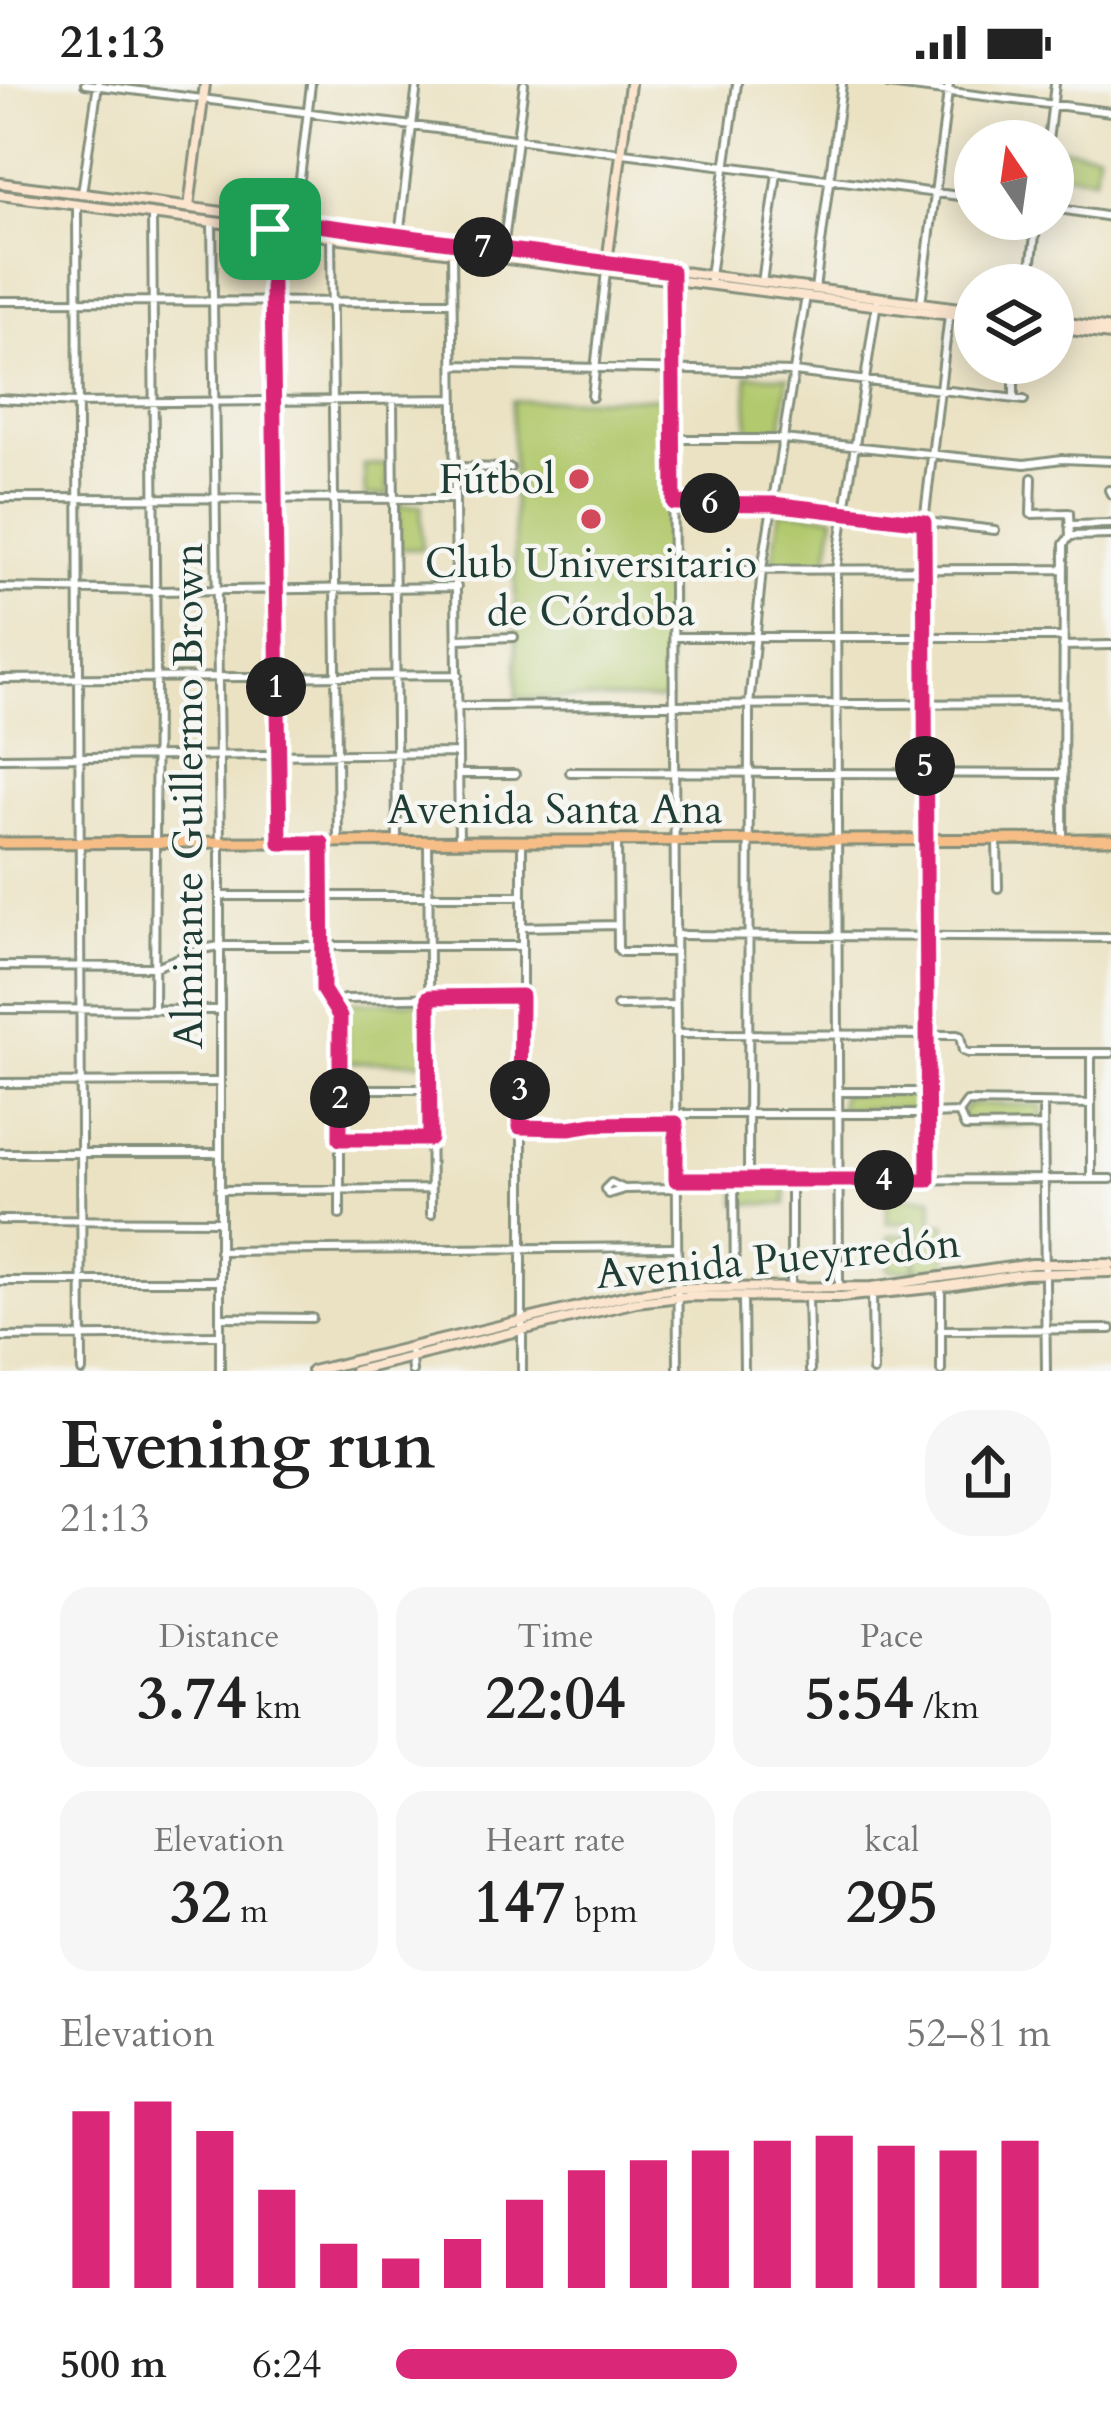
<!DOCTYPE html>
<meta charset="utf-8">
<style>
:root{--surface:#fff;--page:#f6f6f6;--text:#222;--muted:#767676;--accent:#db2777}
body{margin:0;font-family:Cardo,serif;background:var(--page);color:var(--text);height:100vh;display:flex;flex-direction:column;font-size:45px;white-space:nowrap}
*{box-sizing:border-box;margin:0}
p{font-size:39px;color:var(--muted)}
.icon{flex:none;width:66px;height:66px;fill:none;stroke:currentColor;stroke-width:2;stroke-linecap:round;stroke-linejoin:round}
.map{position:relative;height:1287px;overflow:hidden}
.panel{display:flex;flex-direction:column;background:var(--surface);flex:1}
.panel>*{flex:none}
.needle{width:78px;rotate:347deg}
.tools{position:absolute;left:954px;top:36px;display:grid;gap:24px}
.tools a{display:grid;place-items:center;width:120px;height:120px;border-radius:50%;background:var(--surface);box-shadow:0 6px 30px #0003;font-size:60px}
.pin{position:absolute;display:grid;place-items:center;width:102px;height:102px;color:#fff;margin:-51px;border-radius:24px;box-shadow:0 6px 18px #0006}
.km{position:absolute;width:60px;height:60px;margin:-30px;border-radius:50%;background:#222;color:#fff;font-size:33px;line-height:60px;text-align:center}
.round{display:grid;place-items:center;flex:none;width:126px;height:126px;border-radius:48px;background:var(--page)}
.headline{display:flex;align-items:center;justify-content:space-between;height:204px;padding:0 60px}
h1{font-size:66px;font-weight:700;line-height:90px}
.stats{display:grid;grid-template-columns:repeat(3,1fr);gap:18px;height:204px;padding:12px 60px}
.stats div{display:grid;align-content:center;border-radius:30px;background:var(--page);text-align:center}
.stats b{font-size:60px;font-weight:700}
.stats small{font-size:33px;font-weight:400}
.stats p{font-size:33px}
.chart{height:336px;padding:24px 60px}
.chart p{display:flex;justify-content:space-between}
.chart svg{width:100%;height:216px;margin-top:12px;stroke:var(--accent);stroke-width:6}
ul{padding:0 60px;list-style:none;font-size:39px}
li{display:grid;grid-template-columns:192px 144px 1fr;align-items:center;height:90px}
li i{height:30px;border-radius:15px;background:var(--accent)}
.status{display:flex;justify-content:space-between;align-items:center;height:84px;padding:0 60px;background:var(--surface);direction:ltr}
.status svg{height:33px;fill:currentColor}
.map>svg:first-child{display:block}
.green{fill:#b2c96e;stroke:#688351;stroke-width:3}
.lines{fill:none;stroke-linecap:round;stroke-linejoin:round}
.minor-casing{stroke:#85907c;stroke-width:12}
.tertiary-casing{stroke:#85907c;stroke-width:12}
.secondary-casing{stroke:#85907c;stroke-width:14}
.primary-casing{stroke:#85907c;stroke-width:15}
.minor{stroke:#fff;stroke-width:6}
.tertiary{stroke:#fff;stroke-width:6}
.secondary{stroke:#fbe5cf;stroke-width:8}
.primary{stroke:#f6be86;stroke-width:9}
.route-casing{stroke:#fff;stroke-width:24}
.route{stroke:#db2777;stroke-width:15}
.poi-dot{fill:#d1495b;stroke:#f6f6f2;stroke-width:4.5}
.labels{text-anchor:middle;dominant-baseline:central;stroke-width:9;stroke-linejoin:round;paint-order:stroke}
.poi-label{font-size:42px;fill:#1f3d34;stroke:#f6f6f2;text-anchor:end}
.street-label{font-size:42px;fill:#1f3d34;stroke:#f6f6f2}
</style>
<div class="status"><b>21:13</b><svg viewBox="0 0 49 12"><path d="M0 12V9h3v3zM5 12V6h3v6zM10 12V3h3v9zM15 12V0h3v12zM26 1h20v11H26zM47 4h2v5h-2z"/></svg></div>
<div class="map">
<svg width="1111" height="1287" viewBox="0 0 1111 1287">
<rect width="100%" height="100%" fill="#f6f6f2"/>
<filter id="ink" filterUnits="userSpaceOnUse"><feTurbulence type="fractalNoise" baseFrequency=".00833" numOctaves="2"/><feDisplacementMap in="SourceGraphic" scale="24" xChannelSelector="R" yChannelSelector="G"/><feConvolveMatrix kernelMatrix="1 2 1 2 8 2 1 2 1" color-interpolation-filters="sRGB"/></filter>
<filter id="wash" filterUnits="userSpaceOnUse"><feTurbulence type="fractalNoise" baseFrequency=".004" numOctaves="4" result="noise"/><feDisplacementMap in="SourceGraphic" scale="48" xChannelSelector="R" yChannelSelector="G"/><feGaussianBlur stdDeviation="2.7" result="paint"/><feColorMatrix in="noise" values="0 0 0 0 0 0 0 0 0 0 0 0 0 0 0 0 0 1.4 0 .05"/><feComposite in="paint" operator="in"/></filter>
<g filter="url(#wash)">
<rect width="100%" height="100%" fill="#ebe2c3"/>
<path class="green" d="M1062,64l36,4 -3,25 -36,-4z
M747,291l41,2 -7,56h-33z
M669,313l-1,303 -151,-2 -5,-297z
M387,380l1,31 -23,1 -1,-31z
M421,421l1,44h-23l-1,-43z
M780,427l55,5 -8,47 -55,-1z
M347,918h79v60h-79z
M841,1010l83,1 1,14h-85z
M969,1020l73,1v20h-76l-5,-12z
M737,1099h49v21h-49z
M887,1113h46l-1,27h14v46h-29v-47h-30z
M889,1151h25v35h-25z"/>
</g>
<g filter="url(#ink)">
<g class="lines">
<g class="minor-casing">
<path id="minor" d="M85,0l890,114
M888,0l223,28
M1048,57l7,-57
M82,109l16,-109
M77,121l5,1166
M1053,124l58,9
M152,131l4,464 -2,331
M271,135l9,624
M295,138l16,-138
M331,152l7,607
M398,162l19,-162
M503,166l21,-166
M452,169l7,587
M762,199l15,-110
M711,200l-1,-8 27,-192
M1029,201l8,-66
M815,205l27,-205
M0,217l452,1
M921,219l28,-219
M1014,279v35
M454,281l340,7 230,28
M592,313l14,-126
M0,315l76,4 378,-4
M393,316l4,440
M673,355h110l242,25 37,-5 49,2
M455,383l55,1
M1032,394l-1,36 38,-1 1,23
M1109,406l2,4
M0,414l455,1
M674,419l99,1 222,26
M1069,441l42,-1
M674,486l389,-1
M457,488l55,-2
M0,504l155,3 302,-4
M674,553h389
M458,555l56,-2
M1063,562l48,-1
M0,595l458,-4
M457,622l606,-3
M0,674l457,-5
M570,688l493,2
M458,690h57
M997,756l1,48
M1063,756l1,-296 6,-8 41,-1
M428,758l3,372
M522,758v529
M617,758l1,107 3,3h54
M322,759l1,147 17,27v198
M220,812h302
M522,843l95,-2
M675,851l436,3
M0,882l155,1 47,-18 18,-3h301
M333,920l11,-5 176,-3
M617,922l58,-1
M0,925l220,1
M675,950l282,1 3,1 3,15 5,2h143
M0,999l219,-1
M340,1005h90
M839,1008h89
M1043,1021l3,266
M959,1029l6,14 77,-1
M676,1030h252l31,-1 8,-11 124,2
M520,1043l49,1 25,-4 82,-1
M340,1055h90
M0,1069h219
M1091,1094v-125
M677,1096l434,-1
M734,1096l1,108
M748,1096l1,-474 13,-137 44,-273
M791,1096v108
M928,1096l-4,-658 25,-207
M624,1105l-16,5 -3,-5 6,-6 13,6 52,-1
M219,1106l211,-1
M0,1136l219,1
M219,1167l458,-4
M0,1197h219
M839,1203l-3,-717 41,-269
M941,1203v84
M872,1207l1,80
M743,1213l1,74
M808,1213l2,74
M220,1233l92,1
M940,1246l171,-1
M0,1253l220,-2
M410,1263l2,24"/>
</g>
<g class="tertiary-casing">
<path id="tertiary" d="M212,137l8,622v528
M671,193l7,1094"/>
</g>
<g class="secondary-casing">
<path id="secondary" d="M0,99l975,127
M0,111l975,123
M189,123l16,-123
M607,179l23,-179
M1053,237l58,8
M1053,244l58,7
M312,1287l320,-77 45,-6 195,-1 160,-23h79
M355,1287l281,-69 53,-6 152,1 100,-10 83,-13 87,-2"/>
</g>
<g class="primary-casing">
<path id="primary" d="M0,759l1111,-4"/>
</g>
<use href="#minor" class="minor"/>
<use href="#tertiary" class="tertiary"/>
<use href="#secondary" class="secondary"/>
<use href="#primary" class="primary"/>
</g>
</g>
<g class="lines" filter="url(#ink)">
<g class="route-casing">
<path id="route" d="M271,135l401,52 2,232 99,1 151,18 4,658h-252v-57l-82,1 -25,4 -49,-1 1,-131 -92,1 1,142h-90v-122l-17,-27 -1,-147h-42z"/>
</g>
<use href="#route" class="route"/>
</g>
<g class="poi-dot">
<circle cx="579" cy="395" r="12"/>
<circle cx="591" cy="435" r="12"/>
</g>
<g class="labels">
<g class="poi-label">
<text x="555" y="395">Fútbol</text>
<text x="591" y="479" text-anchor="middle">Club Universitario<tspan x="591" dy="48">de Córdoba</tspan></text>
</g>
<g class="street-label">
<text transform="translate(188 712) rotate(-90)">Almirante Guillermo Brown</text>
<text x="555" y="725">Avenida Santa Ana</text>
<text transform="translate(778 1175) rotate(-5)">Avenida Pueyrredón</text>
</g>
</g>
</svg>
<div class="tools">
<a><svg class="needle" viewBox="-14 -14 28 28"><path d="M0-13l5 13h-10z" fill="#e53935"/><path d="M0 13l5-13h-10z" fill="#767676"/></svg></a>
<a><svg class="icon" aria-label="layers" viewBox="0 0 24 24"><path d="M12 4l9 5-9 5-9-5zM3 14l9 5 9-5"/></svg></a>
</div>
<div class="pin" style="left:270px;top:145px;background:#1e9e55"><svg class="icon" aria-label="arrive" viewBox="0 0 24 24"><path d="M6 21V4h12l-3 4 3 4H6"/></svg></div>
<b class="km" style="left:276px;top:603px">1</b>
<b class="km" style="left:340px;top:1014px">2</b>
<b class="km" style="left:520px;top:1006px">3</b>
<b class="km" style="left:884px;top:1096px">4</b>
<b class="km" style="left:925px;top:682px">5</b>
<b class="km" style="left:710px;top:419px">6</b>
<b class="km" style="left:483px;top:163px">7</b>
</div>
<section class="panel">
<div class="headline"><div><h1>Evening run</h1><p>21:13</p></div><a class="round"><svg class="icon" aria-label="share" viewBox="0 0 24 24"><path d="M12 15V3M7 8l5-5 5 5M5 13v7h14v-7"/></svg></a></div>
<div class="stats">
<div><p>Distance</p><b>3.74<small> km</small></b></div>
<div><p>Time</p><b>22:04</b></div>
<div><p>Pace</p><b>5:54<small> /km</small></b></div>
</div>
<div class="stats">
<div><p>Elevation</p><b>32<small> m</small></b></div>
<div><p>Heart rate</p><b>147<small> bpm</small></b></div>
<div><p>kcal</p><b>295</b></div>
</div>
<div class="chart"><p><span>Elevation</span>52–81 m</p>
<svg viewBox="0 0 160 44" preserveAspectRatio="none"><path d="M5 44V8M15 44V6M25 44V12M35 44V24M45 44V35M55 44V38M65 44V34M75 44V26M85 44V20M95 44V18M105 44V16M115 44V14M125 44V13M135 44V15M145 44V16M155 44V14"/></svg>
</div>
<ul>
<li><b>500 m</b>6:24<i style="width:52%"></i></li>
</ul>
</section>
